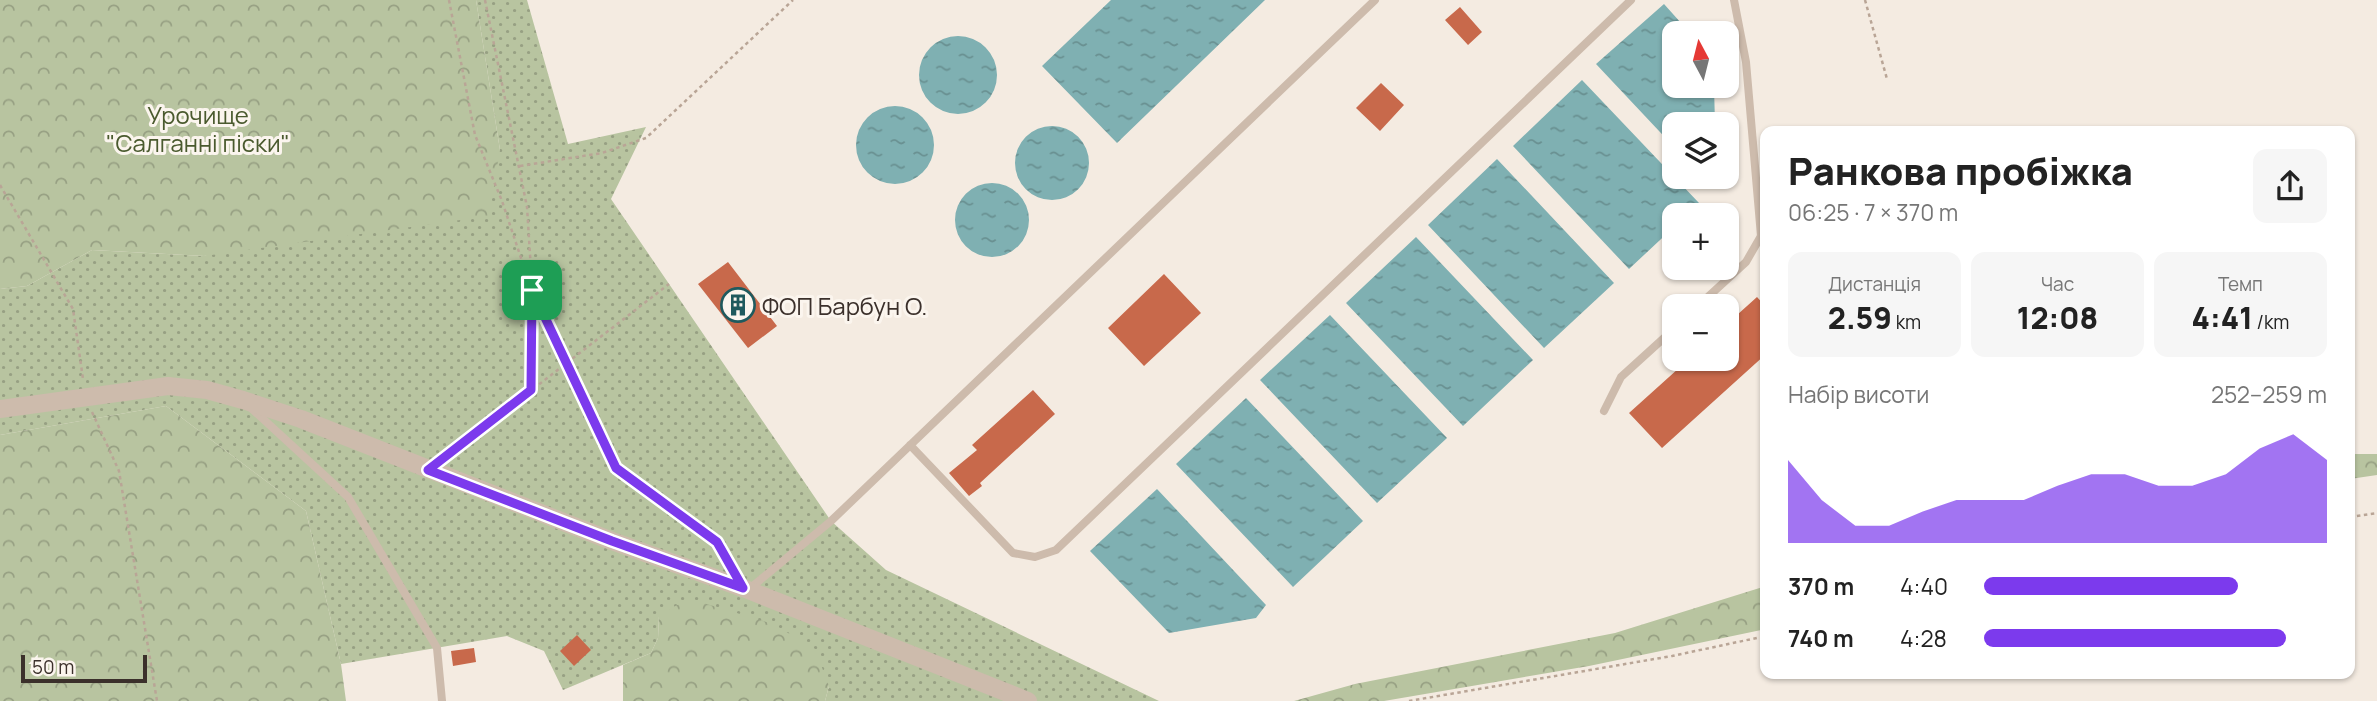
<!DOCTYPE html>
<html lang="uk">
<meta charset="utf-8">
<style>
:root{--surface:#fff;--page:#f6f6f6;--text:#222;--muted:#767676;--accent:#7c3aed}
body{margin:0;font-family:Manrope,sans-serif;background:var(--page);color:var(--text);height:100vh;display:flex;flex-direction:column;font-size:26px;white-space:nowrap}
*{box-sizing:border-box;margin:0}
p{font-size:23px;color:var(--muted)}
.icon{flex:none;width:38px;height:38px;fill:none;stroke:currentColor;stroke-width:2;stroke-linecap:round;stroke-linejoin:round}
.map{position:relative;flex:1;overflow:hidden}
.details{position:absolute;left:1760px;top:126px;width:595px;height:553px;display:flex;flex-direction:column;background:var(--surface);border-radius:14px;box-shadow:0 2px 5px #0004}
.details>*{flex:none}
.needle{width:46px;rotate:353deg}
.fabs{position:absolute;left:1662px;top:21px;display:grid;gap:14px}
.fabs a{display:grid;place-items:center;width:77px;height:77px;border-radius:14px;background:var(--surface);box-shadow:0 2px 5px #0004;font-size:35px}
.scale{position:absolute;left:21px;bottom:18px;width:126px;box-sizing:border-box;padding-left:7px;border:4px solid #3b302b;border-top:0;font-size:19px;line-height:24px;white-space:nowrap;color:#3b302b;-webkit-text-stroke:5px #fbf5ee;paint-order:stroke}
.pin{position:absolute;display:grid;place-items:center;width:60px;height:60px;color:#fff;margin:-30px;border-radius:14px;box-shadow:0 4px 10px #0006}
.round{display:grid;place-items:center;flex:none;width:74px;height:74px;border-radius:14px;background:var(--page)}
.summary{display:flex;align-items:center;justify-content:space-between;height:119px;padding:0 28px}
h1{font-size:38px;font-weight:800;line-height:52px}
.stats{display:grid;grid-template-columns:repeat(3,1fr);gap:10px;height:119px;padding:7px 28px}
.stats div{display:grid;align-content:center;border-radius:14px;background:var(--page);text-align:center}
.stats b{font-size:30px;font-weight:800}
.stats small{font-size:19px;font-weight:400}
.stats p{font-size:19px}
.chart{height:196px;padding:14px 28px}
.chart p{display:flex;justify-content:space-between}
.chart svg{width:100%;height:126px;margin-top:7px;fill:var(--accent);opacity:.7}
ul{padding:0 28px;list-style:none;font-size:23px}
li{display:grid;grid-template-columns:112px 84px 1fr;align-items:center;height:52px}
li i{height:18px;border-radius:9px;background:var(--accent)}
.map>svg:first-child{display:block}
.grass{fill:url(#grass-dots)}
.forest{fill:url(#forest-crowns)}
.water{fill:url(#water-ripples)}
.building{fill:#c8694b}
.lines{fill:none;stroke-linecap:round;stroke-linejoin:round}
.path{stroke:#b9a596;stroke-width:2.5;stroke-dasharray:3.5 3.5;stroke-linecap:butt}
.service{stroke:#cdbbac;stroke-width:8}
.tertiary{stroke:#cdbbac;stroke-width:18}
.route-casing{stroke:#fff;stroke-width:14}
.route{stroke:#7c3aed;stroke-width:9}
.labels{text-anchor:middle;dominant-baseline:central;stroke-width:6;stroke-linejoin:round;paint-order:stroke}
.park-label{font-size:24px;fill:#4a5a2e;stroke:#fbf5ee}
.poi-label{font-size:24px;fill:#3b302b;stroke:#fbf5ee;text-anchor:start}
</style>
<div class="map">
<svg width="2377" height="701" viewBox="0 0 2377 701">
<defs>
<pattern id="grass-dots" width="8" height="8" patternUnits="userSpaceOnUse" patternTransform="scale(1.75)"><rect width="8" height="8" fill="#b8c4a0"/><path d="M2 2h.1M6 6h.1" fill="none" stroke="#97a083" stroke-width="1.8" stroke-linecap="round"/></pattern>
<pattern id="forest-crowns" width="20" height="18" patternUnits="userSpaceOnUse" patternTransform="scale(1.75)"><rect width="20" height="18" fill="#b8c4a0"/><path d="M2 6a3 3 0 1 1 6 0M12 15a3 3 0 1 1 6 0" fill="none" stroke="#97a083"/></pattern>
<pattern id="water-ripples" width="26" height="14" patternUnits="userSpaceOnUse" patternTransform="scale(1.75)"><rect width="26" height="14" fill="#7fb0b2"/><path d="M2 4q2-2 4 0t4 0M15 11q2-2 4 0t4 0" fill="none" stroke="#699091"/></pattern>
</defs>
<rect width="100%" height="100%" fill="#f4ebe1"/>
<path class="grass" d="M476,0h51l41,144 78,-17 -35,72 220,322 55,49 273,131h-334l4,-15 -170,-70 -1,22 -7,15 -88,37 -19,-39 -37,-15 -166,28 -35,-153 -140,-105 -166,29v-146l27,-3 65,-36 112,6 296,-106z"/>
<path class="forest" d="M0,0h476l24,150 -11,66 -285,40 -112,-6 -65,36 -27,3z
M166,406l140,105 35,153 5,37h-346v-266z
M2350,454h27v21l-27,4z
M1766,586v43l-177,37 -205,35h-90l61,-17 260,-51z
M700,602l73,22 42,25 14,37 -4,15h-202v-36l28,-12 7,-15 1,-22 18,-11z"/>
<path class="water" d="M1111,0h154l-148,143 -75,-77z
M1664,4l26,29h-15v53h39l1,38h-40v24l-79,-84z
M919 75a39 39 0 1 1 78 0a39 39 0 1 1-78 0Z
M1582,80l117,123 -13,12h-11v11l-46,43 -116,-123z
M856 145a39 39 0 1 1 78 0a39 39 0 1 1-78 0Z
M1015 163a37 37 0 1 1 74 0a37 37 0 1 1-74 0Z
M1497,159l117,124 -70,65 -116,-123z
M955 220a37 37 0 1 1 74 0a37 37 0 1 1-74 0Z
M1416,237l117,123 -70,66 -117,-123z
M1330,315l117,123 -70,65 -117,-123z
M1246,398l117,123 -70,66 -117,-123z
M1157,489l109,116 -10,13 -87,15 -79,-82z"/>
<path class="building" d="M1460,7l22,25 -14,13 -23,-25z
M1381,83l23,22 -24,26 -24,-23z
M728,262l49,64 -29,22 -50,-64z
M1164,274l37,39 -57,53 -36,-38z
M1757,297l9,10v47l-104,94 -33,-35 60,-54h38v-35z
M1033,390l22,24 -75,69 2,3 -13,10 -20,-23 28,-23 -5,-5z
M577,635l14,15 -17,16 -14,-15z
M474,648l2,14 -23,4 -2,-15z"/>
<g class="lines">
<path class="path" d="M449,0l26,135 27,66 30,90 84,177 101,74 12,22
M485,0l42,207 5,79
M1865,0l22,79
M520,166l82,-13 44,-15 147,-138
M0,185l73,124 10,70
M531,390l1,-97
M92,412l27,59 38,230
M445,457l224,-173
M2350,517l27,-4
M1409,701l263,-45 94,-20"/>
<path class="service" d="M1698,306l48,-44 15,-26 -15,-174 -12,-62
M250,407l98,90 89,151 5,53
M1604,411l17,-34 54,-49
M910,445l103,108 22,4 21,-7 575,-550
M748,590l83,-69 544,-521"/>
<path class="tertiary" d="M0,409l168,-23 39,4 36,10 58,19 311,122 131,47 285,113"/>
</g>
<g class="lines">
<g class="route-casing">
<path id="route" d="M532,290l84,178 101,74 26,46 -131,-47 -184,-71 103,-80z"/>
</g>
<use href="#route" class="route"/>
</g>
<defs>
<g id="building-ring" transform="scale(1.75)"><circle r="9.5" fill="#fbf5ee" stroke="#1f5a5e" stroke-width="1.5"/><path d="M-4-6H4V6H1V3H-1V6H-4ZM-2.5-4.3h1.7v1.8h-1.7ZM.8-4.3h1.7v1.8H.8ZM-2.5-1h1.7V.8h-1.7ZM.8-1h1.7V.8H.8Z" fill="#1f5a5e"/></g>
</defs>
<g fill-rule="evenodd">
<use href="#building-ring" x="738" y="305"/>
</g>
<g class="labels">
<g class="park-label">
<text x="198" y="114">Урочище<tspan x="198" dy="28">"Салганні піски"</tspan></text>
</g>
<g class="poi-label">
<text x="762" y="305">ФОП Барбун О.</text>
</g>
</g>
</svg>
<div class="fabs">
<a><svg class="needle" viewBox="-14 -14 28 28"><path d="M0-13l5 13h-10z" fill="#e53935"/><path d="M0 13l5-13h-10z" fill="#767676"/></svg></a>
<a><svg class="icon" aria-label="layers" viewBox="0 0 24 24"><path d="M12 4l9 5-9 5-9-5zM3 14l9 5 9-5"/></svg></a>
<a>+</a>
<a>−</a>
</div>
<div class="scale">50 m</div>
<div class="pin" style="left:532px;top:290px;background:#1e9e55"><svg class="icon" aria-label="arrive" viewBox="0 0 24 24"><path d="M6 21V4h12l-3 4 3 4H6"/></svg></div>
<section class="details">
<div class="summary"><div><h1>Ранкова пробіжка</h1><p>06:25 · 7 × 370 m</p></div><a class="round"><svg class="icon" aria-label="share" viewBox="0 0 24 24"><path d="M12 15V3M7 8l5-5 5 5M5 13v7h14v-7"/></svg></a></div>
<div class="stats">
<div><p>Дистанція</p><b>2.59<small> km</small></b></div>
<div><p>Час</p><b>12:08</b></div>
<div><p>Темп</p><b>4:41<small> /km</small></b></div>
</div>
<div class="chart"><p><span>Набір висоти</span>252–259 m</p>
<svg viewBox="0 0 160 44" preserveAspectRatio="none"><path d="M0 44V15L10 29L20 38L30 38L40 33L50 29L60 29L70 29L80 24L90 20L100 20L110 24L120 24L130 20L140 11L150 6L160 15V44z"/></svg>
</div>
<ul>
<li><b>370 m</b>4:40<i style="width:74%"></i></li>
<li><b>740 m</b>4:28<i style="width:88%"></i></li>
</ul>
</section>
</div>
